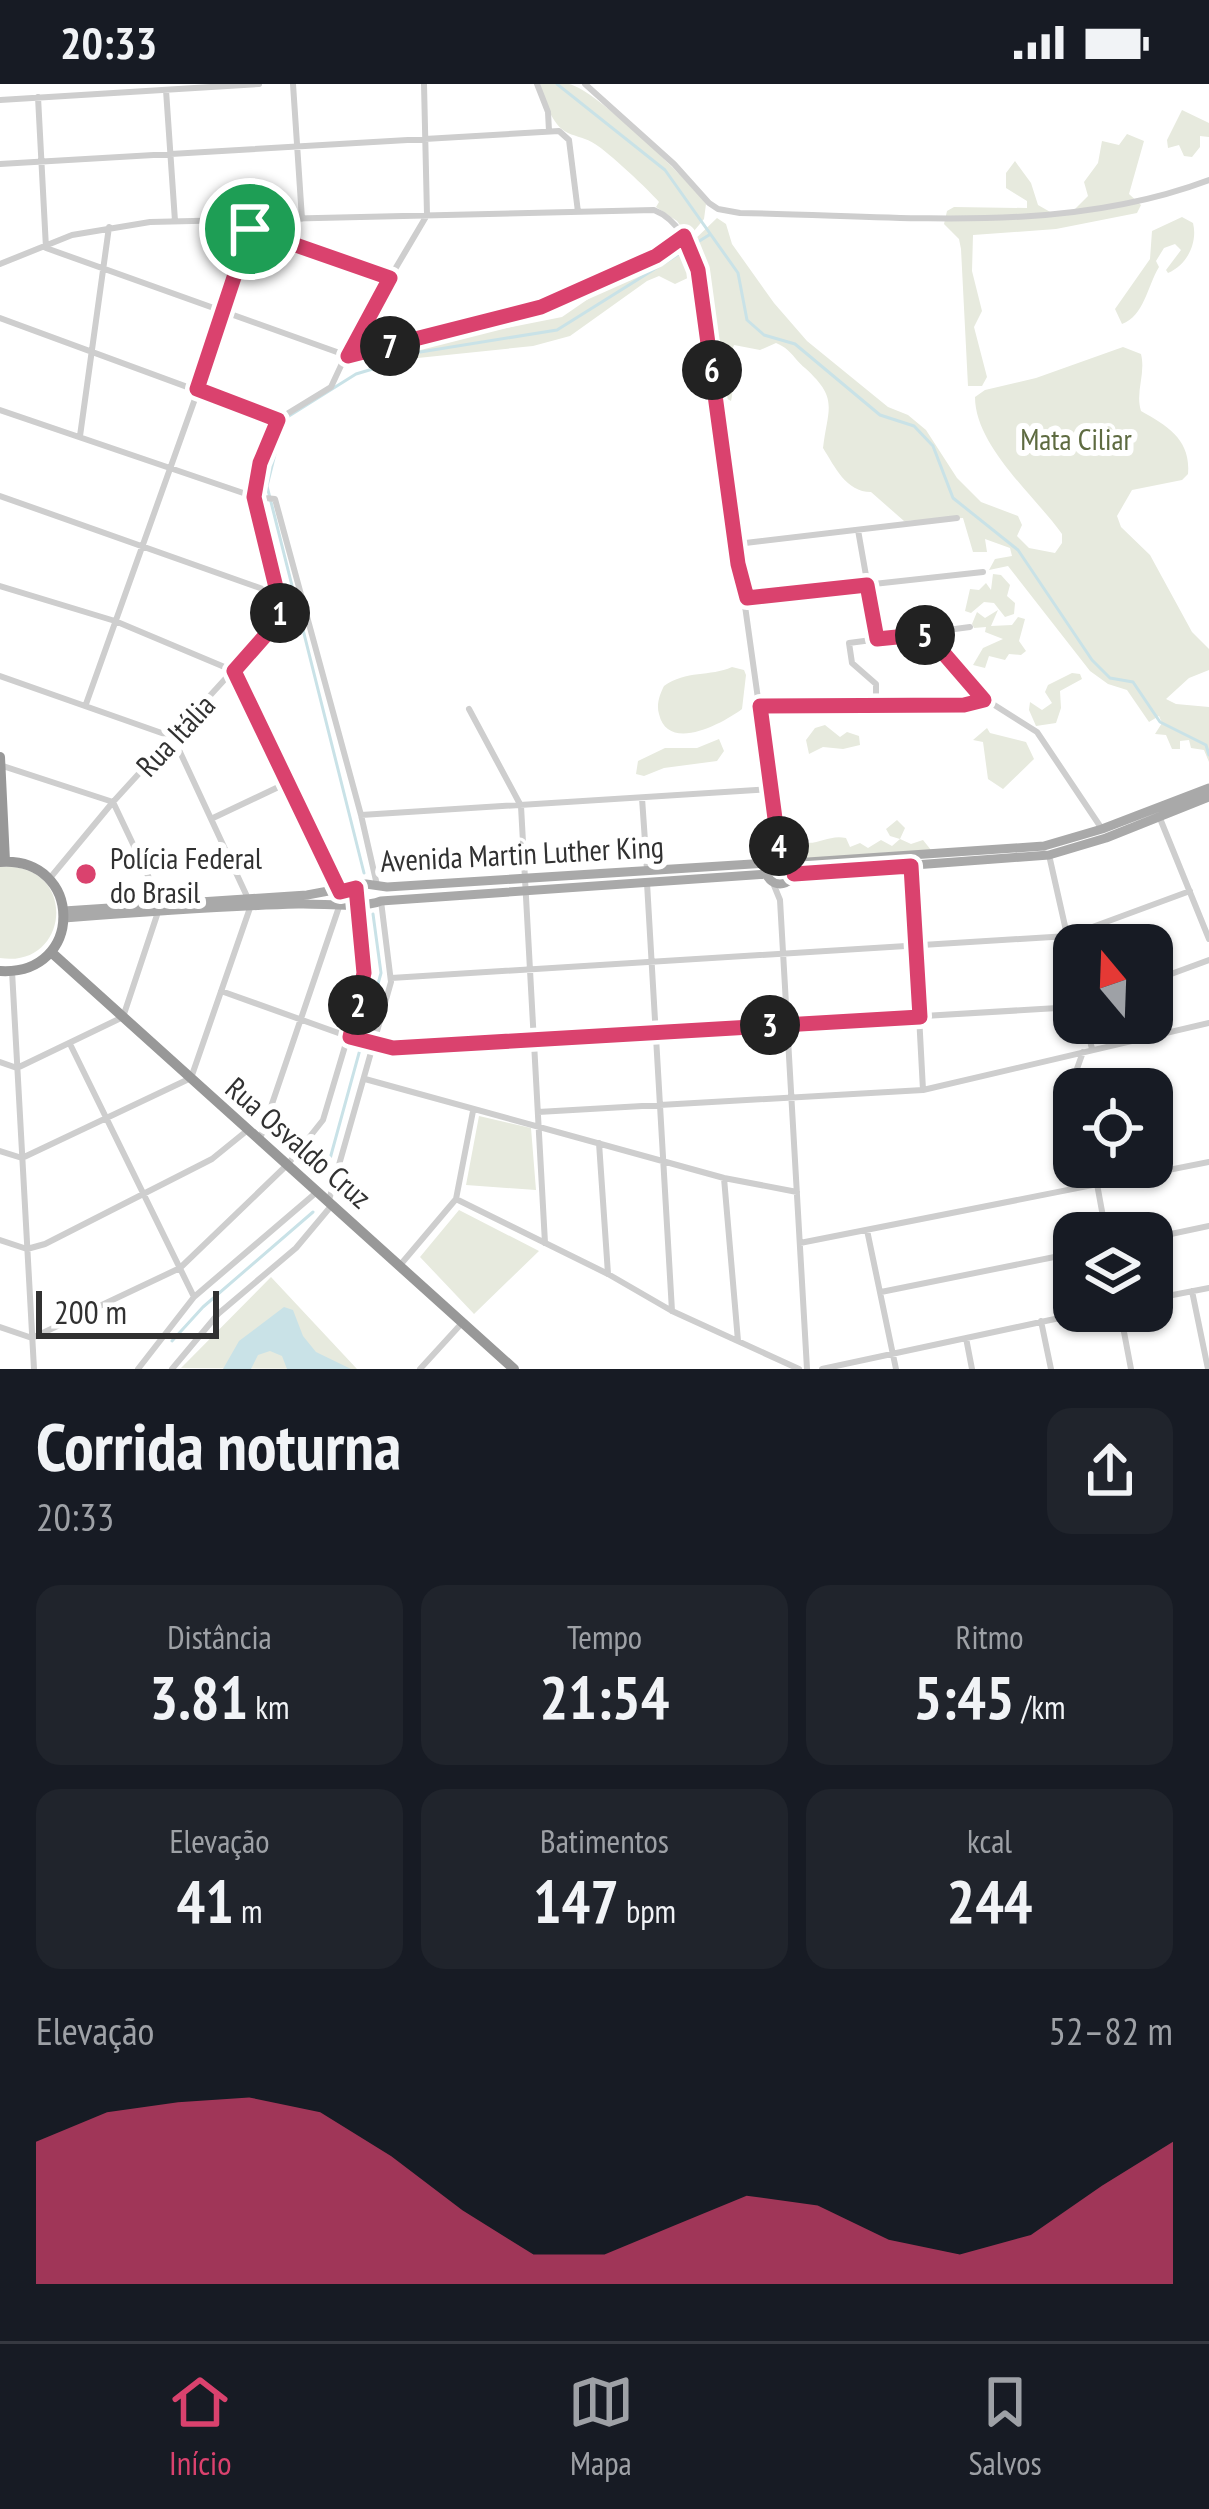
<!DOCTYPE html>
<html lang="pt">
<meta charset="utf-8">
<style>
:root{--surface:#171b24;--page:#20242c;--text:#f1f3f6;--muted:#9ea1a6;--line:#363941;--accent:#da426e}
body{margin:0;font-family:"PT Sans Narrow",sans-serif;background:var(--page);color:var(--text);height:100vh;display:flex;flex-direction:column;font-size:45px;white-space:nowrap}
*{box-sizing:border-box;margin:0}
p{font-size:39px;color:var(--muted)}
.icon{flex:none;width:66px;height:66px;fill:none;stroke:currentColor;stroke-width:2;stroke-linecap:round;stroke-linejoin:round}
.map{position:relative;height:1285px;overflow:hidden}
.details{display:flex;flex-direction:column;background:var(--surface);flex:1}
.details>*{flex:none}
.needle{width:78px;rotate:341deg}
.fabs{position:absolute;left:1053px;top:840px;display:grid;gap:24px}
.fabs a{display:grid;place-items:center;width:120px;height:120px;border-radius:24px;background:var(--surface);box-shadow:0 3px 9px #0004;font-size:60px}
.scale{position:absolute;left:36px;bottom:30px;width:183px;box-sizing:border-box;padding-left:12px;border:6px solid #313131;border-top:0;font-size:33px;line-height:42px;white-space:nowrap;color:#313131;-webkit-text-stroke:9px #fff;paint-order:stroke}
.pin{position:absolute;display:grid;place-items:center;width:102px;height:102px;color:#fff;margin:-51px;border:6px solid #fff;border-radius:50%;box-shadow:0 3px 12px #0007}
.km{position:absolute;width:60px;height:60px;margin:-30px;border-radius:50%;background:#222;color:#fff;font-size:33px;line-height:60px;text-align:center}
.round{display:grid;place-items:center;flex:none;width:126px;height:126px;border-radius:24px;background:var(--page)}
.headline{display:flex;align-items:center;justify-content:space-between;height:204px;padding:0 36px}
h1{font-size:66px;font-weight:700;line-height:90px}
.metrics{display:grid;grid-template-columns:repeat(3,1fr);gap:18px;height:204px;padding:12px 36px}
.metrics div{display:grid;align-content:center;border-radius:24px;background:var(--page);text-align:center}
.metrics b{font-size:60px;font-weight:700}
.metrics small{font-size:33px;font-weight:400}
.metrics p{font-size:33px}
.chart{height:336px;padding:24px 36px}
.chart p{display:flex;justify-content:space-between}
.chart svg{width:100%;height:216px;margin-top:12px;fill:var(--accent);opacity:.7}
.status{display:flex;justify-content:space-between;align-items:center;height:84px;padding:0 60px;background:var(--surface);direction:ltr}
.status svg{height:33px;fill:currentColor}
.tabs{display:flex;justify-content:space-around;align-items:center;height:168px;border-top:3px solid var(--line);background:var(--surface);font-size:33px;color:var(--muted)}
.tabs a{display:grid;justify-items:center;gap:6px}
.tabs .on{color:var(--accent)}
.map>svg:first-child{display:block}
.green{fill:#e7eade}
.water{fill:#c9e2e7}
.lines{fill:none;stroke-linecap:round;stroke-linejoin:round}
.stream{stroke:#c9e2e7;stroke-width:3}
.minor{stroke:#cecece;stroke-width:6}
.major{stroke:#a9a9a9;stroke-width:9}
.highway{stroke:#989898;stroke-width:10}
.route-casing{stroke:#fff;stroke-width:24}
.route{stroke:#da426e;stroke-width:15}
.poi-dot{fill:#da426e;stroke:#fff;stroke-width:4.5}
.labels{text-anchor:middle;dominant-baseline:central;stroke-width:12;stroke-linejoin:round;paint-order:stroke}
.park-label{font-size:30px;fill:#5e6b41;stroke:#fff}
.street-label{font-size:30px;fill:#313131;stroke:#fff}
.poi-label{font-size:30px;fill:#313131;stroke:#fff;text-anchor:start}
</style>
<div class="status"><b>20:33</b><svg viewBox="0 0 49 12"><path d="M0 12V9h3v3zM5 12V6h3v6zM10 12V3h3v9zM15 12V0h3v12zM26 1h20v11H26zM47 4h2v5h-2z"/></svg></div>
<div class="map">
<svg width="1209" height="1285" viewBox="0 0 1209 1285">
<rect width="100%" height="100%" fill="#fff"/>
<path class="green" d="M540,0c9,0 21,0 29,0 26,5 120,96 137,120l-2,15 -15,18 -12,-16 -21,-14 3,-5c-9,-11 -52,-51 -64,-58 -9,-6 -18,-7 -27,-11 -17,-8 -23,-33 -28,-49z
M1182,26l27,13v14l-9,-1v11l-8,10 -8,-1 -5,-11 -11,3 -1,-8z
M1127,50l17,7 -15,53 12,11 -4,8 -81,16 -83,6 -1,36 10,40 -8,16 13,50 -5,9h-14l-7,-137 -2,-10 -15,-15 3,-13 7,-4 73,1v-7l-21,-13v-15l9,-12 16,22 7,22 14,8 21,-2 15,-15 -4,-14 14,-19 4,-22 17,4z
M1182,133l11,6c5,20 -6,42 -25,50l-2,-3 15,-20 -6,-6 -11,4 -8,13 3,6c-12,20 -15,49 -37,57l-7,-15 35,-50 2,-28z
M717,134l9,6 6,20 42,59 33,38 81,66 20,8 18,15 31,48 24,24 37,14 4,9 -5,11 12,12 26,5 7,-10v-9c-27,-38 -87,-88 -87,-137l10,-7 51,-12 87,-31 18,7c5,20 -6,38 0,57 27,15 50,29 47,63l-6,6 -50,10 -15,26 4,11 29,28 42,77 17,17v21l-20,8 -23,21 10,5 33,3v55l-5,-12 -13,-2 -2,-8 -9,1v8h-8l-6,-14 -11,-1 7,-11 -3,-7 -10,6 -22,-32 -19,-6 -18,-13 -82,-105 -19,4 6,-11 17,-3 -2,-8 -25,-9 2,13h-14l-10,-34 -59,3 -33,-29c-25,0 -36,-25 -48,-44 5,-41 16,-49 -18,-80 -12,-10 -14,-19 -29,-25l-16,7 -26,-5c-8,20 2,36 -3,56l-9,-5 -9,-74 -8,-19v-32l-15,-27z
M679,171l8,5 7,15 -19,9 -16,-8 -12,5 -77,55 -37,10 -125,13 -12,9 -21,1 2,-19 10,-8 23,5 152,-30 48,-33z
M993,490l8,1 9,10 -3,11 8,7 -1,11 -9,3 -11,-14 -10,-1 -13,11 -6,-2 5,-22 9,1 7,-7 5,7z
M998,526l-7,16 21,-1 6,-8 7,2 -6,22 7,10 -5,4 -12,-1 -4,6 -16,-4 -4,12 -12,-3 10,-17 20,-9 -18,-7 1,-5 -12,1 -2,-4 5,-12 8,6z
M732,583l12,3 2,5 -4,34c-17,13 -74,45 -83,5 -3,-10 1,-20 5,-28 22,-16 46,-9 68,-19z
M1072,589l8,1 2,5 -22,12 1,17 -5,15 -20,3 -7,-16 1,-8 12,8 10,-7 -7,-11 3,-7z
M825,641l15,12 7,-5 12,4 1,9 -17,4 -20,-2 -14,7 -3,-14 9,-12z
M987,644l3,5 36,9 8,17 -31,30 -15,-10 -5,-37 -10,-2z
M719,655l5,12 -7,10 -53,7 -20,8 -8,-2 2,-13 27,-13h32z
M897,736l8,8 -5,11 11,5 12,-4 8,10 -136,9 -2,-5 9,-12c16,4 27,-8 44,-4l4,9 10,-4 8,5 13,-8 11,6 8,-7 -10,-3 -4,-7z
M0,783c79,-6 71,102 0,91z
M479,1032l52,12 5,62 -70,-5z
M459,1126l80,41 -65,63 -54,-57z
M271,1193l86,92 -176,-1z"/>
<path class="water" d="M284,1223l9,3 10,26 13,16 35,17h-64l-5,-13 -12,-5 -12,4 -7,14h-28l16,-28z"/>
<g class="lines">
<path class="stream" d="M557,0l108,86 73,103 9,47 17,15 31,9 85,71 34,11 19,20 20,52 65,52 74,110 18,18 23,4 27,40 46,23 3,10
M364,789l-97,-387 15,-60 7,-10 67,-42 40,-12 12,-8 149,-24 152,-95
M325,1093l56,-204 -8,-59
M172,1257l31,-34 110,-95"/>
<path class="minor" d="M293,0l9,135
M424,0l3,131
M537,0l11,28 1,19
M585,0l89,80 35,39 9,6 22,4c156,2 321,23 469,-33
M166,6l9,131
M38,13l8,151 302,108 193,-49 115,-51 27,-20
M0,16l259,-16
M0,80l559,-33 10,9 9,72
M252,145l138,49
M0,180l72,-29 78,-13 504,-12c25,10 36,36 44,60l82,586
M0,234l277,102
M0,326l255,87 20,2 86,316 16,70
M80,352l29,-209
M0,412l277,98
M858,446l19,108
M737,460l220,-26
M0,502l115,35 119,50 104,217
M747,514l236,-26
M927,550l50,60 60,38 65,97
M0,592l173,61 78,168 -60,173 -169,80 -22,-7
M86,620l140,-392 27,-92
M876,621v-21l-24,-21 -3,-20 121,-16
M760,622l204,-1 20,-5
M469,625l52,97 24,437
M0,681l113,37 48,101 -38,114 -106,51 -17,-6
M642,714l5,72
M361,731l410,-26
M1159,732l50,123
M213,734l76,-36
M1049,771l25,111
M911,782l12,224
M50,794l63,-76 165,-181 3,-13 -26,-111 4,-34 18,-43 54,-33 21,-45 75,-127
M647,799l25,428
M773,799l7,17 27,469
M12,887l22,398
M391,894l677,-42 122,-45
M1152,897l57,-21
M221,907l137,49 35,8 681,-41
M1086,939l6,26
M70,960l124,253
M365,995l359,99 73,14
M538,1028l385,-22 286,-67
M1074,1047l-8,-32 17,-47
M260,1055l80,-235
M599,1059l9,131
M1087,1083l6,18
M724,1094l14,163
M1097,1100l9,49
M456,1115l152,75 64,37 127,58
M329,1116l62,-218 -10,-81
M867,1146l29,139
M1152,1154l57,-12
M0,1156l27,9 18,-5 167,-85 37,-30
M800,1159l409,-81
M401,1180l55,-65 17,-88
M1192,1207l16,78
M881,1208l193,-39
M1152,1215l57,-11
M1120,1227l11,58
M1041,1237l10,48
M0,1243l32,11 148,-70 108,-104 35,-44 40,-134 -6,-79
M966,1254l6,31
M138,1285l56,-72 124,-106
M172,1285l46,-55 78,-66 36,-43
M420,1285l42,-46
M822,1285l270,-58"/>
<path class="major" d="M766 786a14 14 0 1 1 28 0a14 14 0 1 1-28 0Z
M793,779l251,-17 58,-17 107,-41
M794,790l255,-19 57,-17 103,-41
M64,827l243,-16 59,-11 21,3 381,-24
M64,834c78,-6 156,-12 234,-14 23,-1 64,5 83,-3l385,-27"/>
<path class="highway" d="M0,673l5,104
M0,778c84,-6 85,114 0,109
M51,868l463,417"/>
</g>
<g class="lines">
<g class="route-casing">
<path id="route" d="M250,145l140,49 -42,78 193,-49 115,-51 28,-20 14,34 40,294 9,34 120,-13 10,54 50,-5 57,66 -20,5 -204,1 20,150 13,7 1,11 117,-8 9,151 -527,31 -43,-11 14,-64 -8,-85 -16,4 -106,-221 44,-50 3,-13 -27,-111 6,-34 18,-43 -81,-31z"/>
</g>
<use href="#route" class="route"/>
</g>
<circle class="poi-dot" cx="86" cy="790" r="12"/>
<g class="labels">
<g class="park-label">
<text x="1076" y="354">Mata Ciliar</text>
</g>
<g class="street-label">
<text transform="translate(175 651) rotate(-47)">Rua Itália</text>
<text transform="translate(522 769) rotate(-3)">Avenida Martin Luther King</text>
<text transform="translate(299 1058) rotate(41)">Rua Osvaldo Cruz</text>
</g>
<g class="poi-label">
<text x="110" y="773">Polícia Federal<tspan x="110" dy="34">do Brasil</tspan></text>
</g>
</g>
</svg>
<div class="fabs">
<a><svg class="needle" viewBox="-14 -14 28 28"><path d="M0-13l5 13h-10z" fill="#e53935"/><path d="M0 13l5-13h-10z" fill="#9ea1a6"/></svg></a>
<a><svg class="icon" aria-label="locate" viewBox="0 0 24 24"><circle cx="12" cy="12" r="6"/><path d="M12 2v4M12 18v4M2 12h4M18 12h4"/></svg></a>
<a><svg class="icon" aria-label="layers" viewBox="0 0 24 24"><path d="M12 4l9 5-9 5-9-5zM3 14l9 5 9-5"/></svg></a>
</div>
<div class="scale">200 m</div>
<div class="pin" style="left:250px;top:145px;background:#1e9e55"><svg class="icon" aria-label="arrive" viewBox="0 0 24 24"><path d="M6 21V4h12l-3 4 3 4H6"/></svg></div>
<b class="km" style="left:280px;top:529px">1</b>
<b class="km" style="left:358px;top:921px">2</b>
<b class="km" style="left:770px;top:941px">3</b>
<b class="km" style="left:779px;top:762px">4</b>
<b class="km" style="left:925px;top:551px">5</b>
<b class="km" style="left:712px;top:286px">6</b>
<b class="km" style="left:390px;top:262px">7</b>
</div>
<section class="details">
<div class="headline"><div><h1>Corrida noturna</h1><p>20:33</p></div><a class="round"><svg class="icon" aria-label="share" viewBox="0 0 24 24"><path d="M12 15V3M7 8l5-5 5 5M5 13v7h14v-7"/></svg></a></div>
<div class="metrics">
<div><p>Distância</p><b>3.81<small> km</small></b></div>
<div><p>Tempo</p><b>21:54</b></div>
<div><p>Ritmo</p><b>5:45<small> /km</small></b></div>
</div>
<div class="metrics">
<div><p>Elevação</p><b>41<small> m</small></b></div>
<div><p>Batimentos</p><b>147<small> bpm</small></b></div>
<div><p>kcal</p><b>244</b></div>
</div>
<div class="chart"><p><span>Elevação</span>52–82 m</p>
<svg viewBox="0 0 160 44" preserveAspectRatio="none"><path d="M0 44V15L10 9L20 7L30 6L40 9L50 18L60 29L70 38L80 38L90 32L100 26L110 28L120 35L130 38L140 34L150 24L160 15V44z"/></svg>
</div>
</section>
<nav class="tabs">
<a class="on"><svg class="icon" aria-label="home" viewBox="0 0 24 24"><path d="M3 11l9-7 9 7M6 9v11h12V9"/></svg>Início</a>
<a><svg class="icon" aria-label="map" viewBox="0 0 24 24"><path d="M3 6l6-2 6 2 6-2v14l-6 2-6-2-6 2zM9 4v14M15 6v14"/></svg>Mapa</a>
<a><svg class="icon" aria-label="saved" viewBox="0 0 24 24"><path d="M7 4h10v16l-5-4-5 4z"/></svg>Salvos</a>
</nav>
